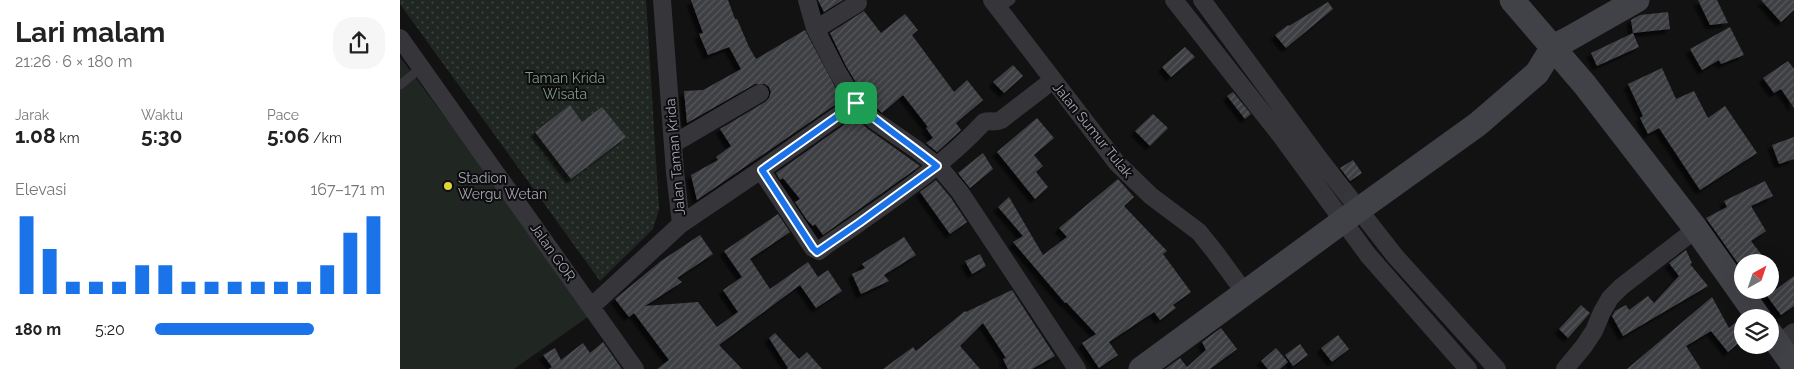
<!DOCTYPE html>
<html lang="id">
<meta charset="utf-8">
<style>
:root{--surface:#fff;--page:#f6f6f6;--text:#222;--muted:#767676;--accent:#1a73e8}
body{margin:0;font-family:Raleway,sans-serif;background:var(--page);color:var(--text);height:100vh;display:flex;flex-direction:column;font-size:19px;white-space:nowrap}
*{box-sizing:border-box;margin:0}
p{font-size:16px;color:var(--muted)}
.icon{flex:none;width:28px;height:28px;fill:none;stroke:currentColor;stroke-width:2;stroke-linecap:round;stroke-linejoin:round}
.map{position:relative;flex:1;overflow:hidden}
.details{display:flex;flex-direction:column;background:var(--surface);width:400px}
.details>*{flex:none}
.needle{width:32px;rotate:40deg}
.fabs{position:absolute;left:1334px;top:254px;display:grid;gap:10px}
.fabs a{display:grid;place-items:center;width:45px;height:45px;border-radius:50%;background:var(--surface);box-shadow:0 5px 20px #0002;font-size:25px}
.pin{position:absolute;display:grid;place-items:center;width:42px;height:42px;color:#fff;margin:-21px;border-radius:10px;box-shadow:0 2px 8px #0006}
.round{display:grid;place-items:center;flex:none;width:52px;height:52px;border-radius:20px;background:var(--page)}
.overview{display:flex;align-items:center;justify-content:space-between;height:85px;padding:0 15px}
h1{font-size:28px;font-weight:700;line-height:38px}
.metrics{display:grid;grid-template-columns:repeat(3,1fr);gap:8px;height:85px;padding:5px 15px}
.metrics div{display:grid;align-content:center}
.metrics b{font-size:21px;font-weight:700}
.metrics small{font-size:14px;font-weight:400}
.metrics p{font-size:14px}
.chart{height:140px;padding:10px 15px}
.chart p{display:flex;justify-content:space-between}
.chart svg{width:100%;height:90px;margin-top:5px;stroke:var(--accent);stroke-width:6}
ul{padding:0 15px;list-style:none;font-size:16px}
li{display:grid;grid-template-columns:80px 60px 1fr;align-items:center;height:38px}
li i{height:12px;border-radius:6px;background:var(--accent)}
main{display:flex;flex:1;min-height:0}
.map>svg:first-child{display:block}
.park{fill:url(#park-dots)}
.pitch{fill:#202723}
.building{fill:url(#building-hatch);filter:url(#shadow)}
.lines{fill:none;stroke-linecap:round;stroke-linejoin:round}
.lane{stroke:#36353a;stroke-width:9}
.street{stroke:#36353a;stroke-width:18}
.secondary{stroke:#414148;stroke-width:25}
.route-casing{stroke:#fff;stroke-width:10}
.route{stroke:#1a73e8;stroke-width:6}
.poi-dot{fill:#e1d33c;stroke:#0d0d0e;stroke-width:2}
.labels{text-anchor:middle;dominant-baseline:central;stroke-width:4;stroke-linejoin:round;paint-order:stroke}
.park-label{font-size:14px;fill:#7d9c87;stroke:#0d0d0e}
.street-label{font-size:14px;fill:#a4a5b3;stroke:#0d0d0e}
.poi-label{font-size:14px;fill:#a4a5b3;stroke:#0d0d0e;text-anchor:start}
</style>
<main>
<section class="details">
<div class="overview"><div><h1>Lari malam</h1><p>21:26 · 6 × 180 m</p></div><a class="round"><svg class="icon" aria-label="share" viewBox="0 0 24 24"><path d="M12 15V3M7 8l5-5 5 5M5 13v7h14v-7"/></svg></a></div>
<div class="metrics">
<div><p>Jarak</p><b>1.08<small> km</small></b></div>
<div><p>Waktu</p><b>5:30</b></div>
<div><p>Pace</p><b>5:06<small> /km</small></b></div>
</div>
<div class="chart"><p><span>Elevasi</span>167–171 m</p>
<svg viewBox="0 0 160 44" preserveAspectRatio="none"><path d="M5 44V6M15 44V22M25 44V38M35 44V38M45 44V38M55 44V30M65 44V30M75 44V38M85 44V38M95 44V38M105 44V38M115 44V38M125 44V38M135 44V30M145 44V14M155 44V6"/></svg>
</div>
<ul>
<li><b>180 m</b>5:20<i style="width:69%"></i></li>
</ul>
</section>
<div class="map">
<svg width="1394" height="369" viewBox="0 0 1394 369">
<defs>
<pattern id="park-dots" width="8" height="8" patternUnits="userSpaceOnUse" patternTransform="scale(1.25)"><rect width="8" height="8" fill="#202723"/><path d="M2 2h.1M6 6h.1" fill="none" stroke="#3d4341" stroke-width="1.8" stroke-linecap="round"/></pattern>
<pattern id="building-hatch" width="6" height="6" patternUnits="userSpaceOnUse" patternTransform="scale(1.25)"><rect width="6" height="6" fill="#3e3f43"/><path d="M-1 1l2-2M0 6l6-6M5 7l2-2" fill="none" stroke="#57585c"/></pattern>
<filter id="shadow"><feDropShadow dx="-4.5" dy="4.5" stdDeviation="1" flood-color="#0009"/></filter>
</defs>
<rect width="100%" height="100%" fill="#121213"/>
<path class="park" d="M0,0h246l13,209 -6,20 -53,52 -200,-277z"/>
<path class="pitch" d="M0,57l192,257 -78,55h-114z"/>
<path class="building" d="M291,0h37l7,19h2l12,28 7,12 49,-29 37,70 -145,100 -6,-25 27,-15 -2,-3 15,-11 -11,-17 45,-27 4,-4 2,-6 -2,-5 -4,-3h-10l-68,39 -3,-32 19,-1 38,-21 -12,-22 -21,8 -9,-21 4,-1z
M418,0h25l-19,12z
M1298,0h19l11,23 -18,2z
M1361,0h33v10l-13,12z
M928,2l5,7 -47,39 -11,-13 13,-10 1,1z
M464,11l17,22 24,-19 13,16 -6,5 42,57 13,-12 16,20 -27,23 5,7 -24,22 -11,-9 7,-5 -7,-10 2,-1 -25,-32 -21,18 -18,-17 -18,-30 -16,-33z
M1268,12l2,17 -37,4 -2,-13 9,-5z
M1330,27l14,28 -23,9 -2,-4 -17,10 -12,-21z
M1233,33l6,14 -42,19 -6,-13z
M785,47l10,10 -24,20 -9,-10z
M1388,61l6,8v39l-13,-19 -7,4 -11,-15z
M613,65l10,11 -19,17 -11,-11z
M1262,68l14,31 18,-8 14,27 17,-12 32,47 -57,37 -41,-62 -11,6 -8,-16 3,-2 -15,-32z
M833,92l18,22 -6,5 -18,-23z
M170,105l12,17 20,-15 24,30 -55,42 -36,-47z
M753,114l15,14 -18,18 -15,-15z
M455,117l13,12 52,37 -97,69 -8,-11 -2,2 -6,-6 -12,-18 5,-3 -17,-21 -3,2 -4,-7z
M637,118l17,20 -20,17 9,11 -7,6 12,15 -13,12 -38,-47z
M1394,137v22l-15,5 -7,-19z
M583,153l10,16 -23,19 -12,-15z
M953,160l9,13 -12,8 -10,-13z
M718,179l16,18 -10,9 43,45 -4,3 28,38 -18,13 3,3 -16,12 -6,-8 -45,30 9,13 -19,13 -17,-25 14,-9 -30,-32 -1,1 -52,-61 10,-6 -25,-29 11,-10 34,58 24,-18 -8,-9z
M536,180l15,18 16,24 -17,12 -30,-42z
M1365,181l8,15 -22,10 15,25 -15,10 16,21h-25v7l-36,-51 21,-11 -3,-6z
M378,214l12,18 -40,27 20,30 38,-27 10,15 10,-7 14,21 -26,17 -16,-23 -81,60 23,24h-85l12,-9 -35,-47 -5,4 -14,-18 46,-38 39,-26 13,19 -36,24 5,4 -37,24 53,-4 19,25 21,-15 -15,-22 19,-13 -18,-26z
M504,237l12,18 -32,20 5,6 -28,13 -9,-20 13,-6 -3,-4z
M1286,250l6,13 -2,1 18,22 -85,50 -11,-20 3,-5 11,-6 3,5 19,-14 6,7 25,-27 -10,-13z
M580,254l6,12 -14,8 -7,-13z
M1394,276v30l-13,9 -14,-19z
M612,290l43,66 -23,13h-24l-5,-10 3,-1 -23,-35 -23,23 20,23h-97l30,-22 3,4 49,-40 1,1z
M1312,297l17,31 6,-5 7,9v8l-14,12 -17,-21 -25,15 15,23h-74z
M1181,305l9,8 -22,25 -9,-9z
M821,328l16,21 -27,20h-45l15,-11 7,9 19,-17 -4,-8z
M375,333l24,26 8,-7 15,17h-35l1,-1 -19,-30z
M938,335l11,14 -17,13 -11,-14z
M203,342l19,27h-73l3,-2 -9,-12 12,-7 6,12 22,-17 7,10z
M900,344l8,11 -15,11 -8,-11z
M876,348l12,14 -8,7h-12l-7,-8z"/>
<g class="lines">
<path class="lane" d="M598,9l13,-9
M0,85l22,-18"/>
<path class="street" d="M407,0l8,28 22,43 19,32 18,17 42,29 24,19 20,24 117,177
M592,0l125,163 34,33 48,36 16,20 30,41
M774,0l107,136 87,119 100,114
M802,0l119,161 74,95 102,113
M416,29l42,-26
M0,38l235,331
M273,144l87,-51
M361,170l52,78 6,3c13,-11 28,-19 41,-29 43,-30 88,-61 124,-100 6,-2 11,1 17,-2l52,-40
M281,224l80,-54 95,-67
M192,306l89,-82 -6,-52 -13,-172
M1378,344l16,-12
M1165,369l19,-23 10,-15 8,-19 8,-14 11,-11 75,-58"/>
<path class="secondary" d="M1112,0l73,85 111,144 63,89
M1158,45l79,-45
M1370,333l24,33
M741,369l202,-148 135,-97 59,-51 16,-26 19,-10"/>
</g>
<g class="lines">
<g class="route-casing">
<path id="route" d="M456,103c26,23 54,41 81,63l-78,57 -42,29 -4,-4 -51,-78z"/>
</g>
<use href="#route" class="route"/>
</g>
<circle class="poi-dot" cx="48" cy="186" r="5"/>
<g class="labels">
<g class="park-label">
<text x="165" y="78">Taman Krida<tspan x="165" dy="16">Wisata</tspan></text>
</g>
<g class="street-label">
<text transform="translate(693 130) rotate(51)">Jalan Sumur Tulak</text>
<text transform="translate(275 157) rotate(-95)">Jalan Taman Krida</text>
<text transform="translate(153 252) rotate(55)">Jalan GOR</text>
</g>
<g class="poi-label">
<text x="58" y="178">Stadion<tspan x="58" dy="16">Wergu Wetan</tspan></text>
</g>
</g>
</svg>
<div class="fabs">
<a><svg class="needle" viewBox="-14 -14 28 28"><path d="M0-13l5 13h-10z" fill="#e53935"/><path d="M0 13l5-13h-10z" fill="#767676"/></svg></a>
<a><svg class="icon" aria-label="layers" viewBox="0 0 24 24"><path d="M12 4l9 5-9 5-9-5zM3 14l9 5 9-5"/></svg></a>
</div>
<div class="pin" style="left:456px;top:103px;background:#1e9e55"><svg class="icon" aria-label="arrive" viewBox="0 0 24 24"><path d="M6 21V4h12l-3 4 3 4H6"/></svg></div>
</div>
</main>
